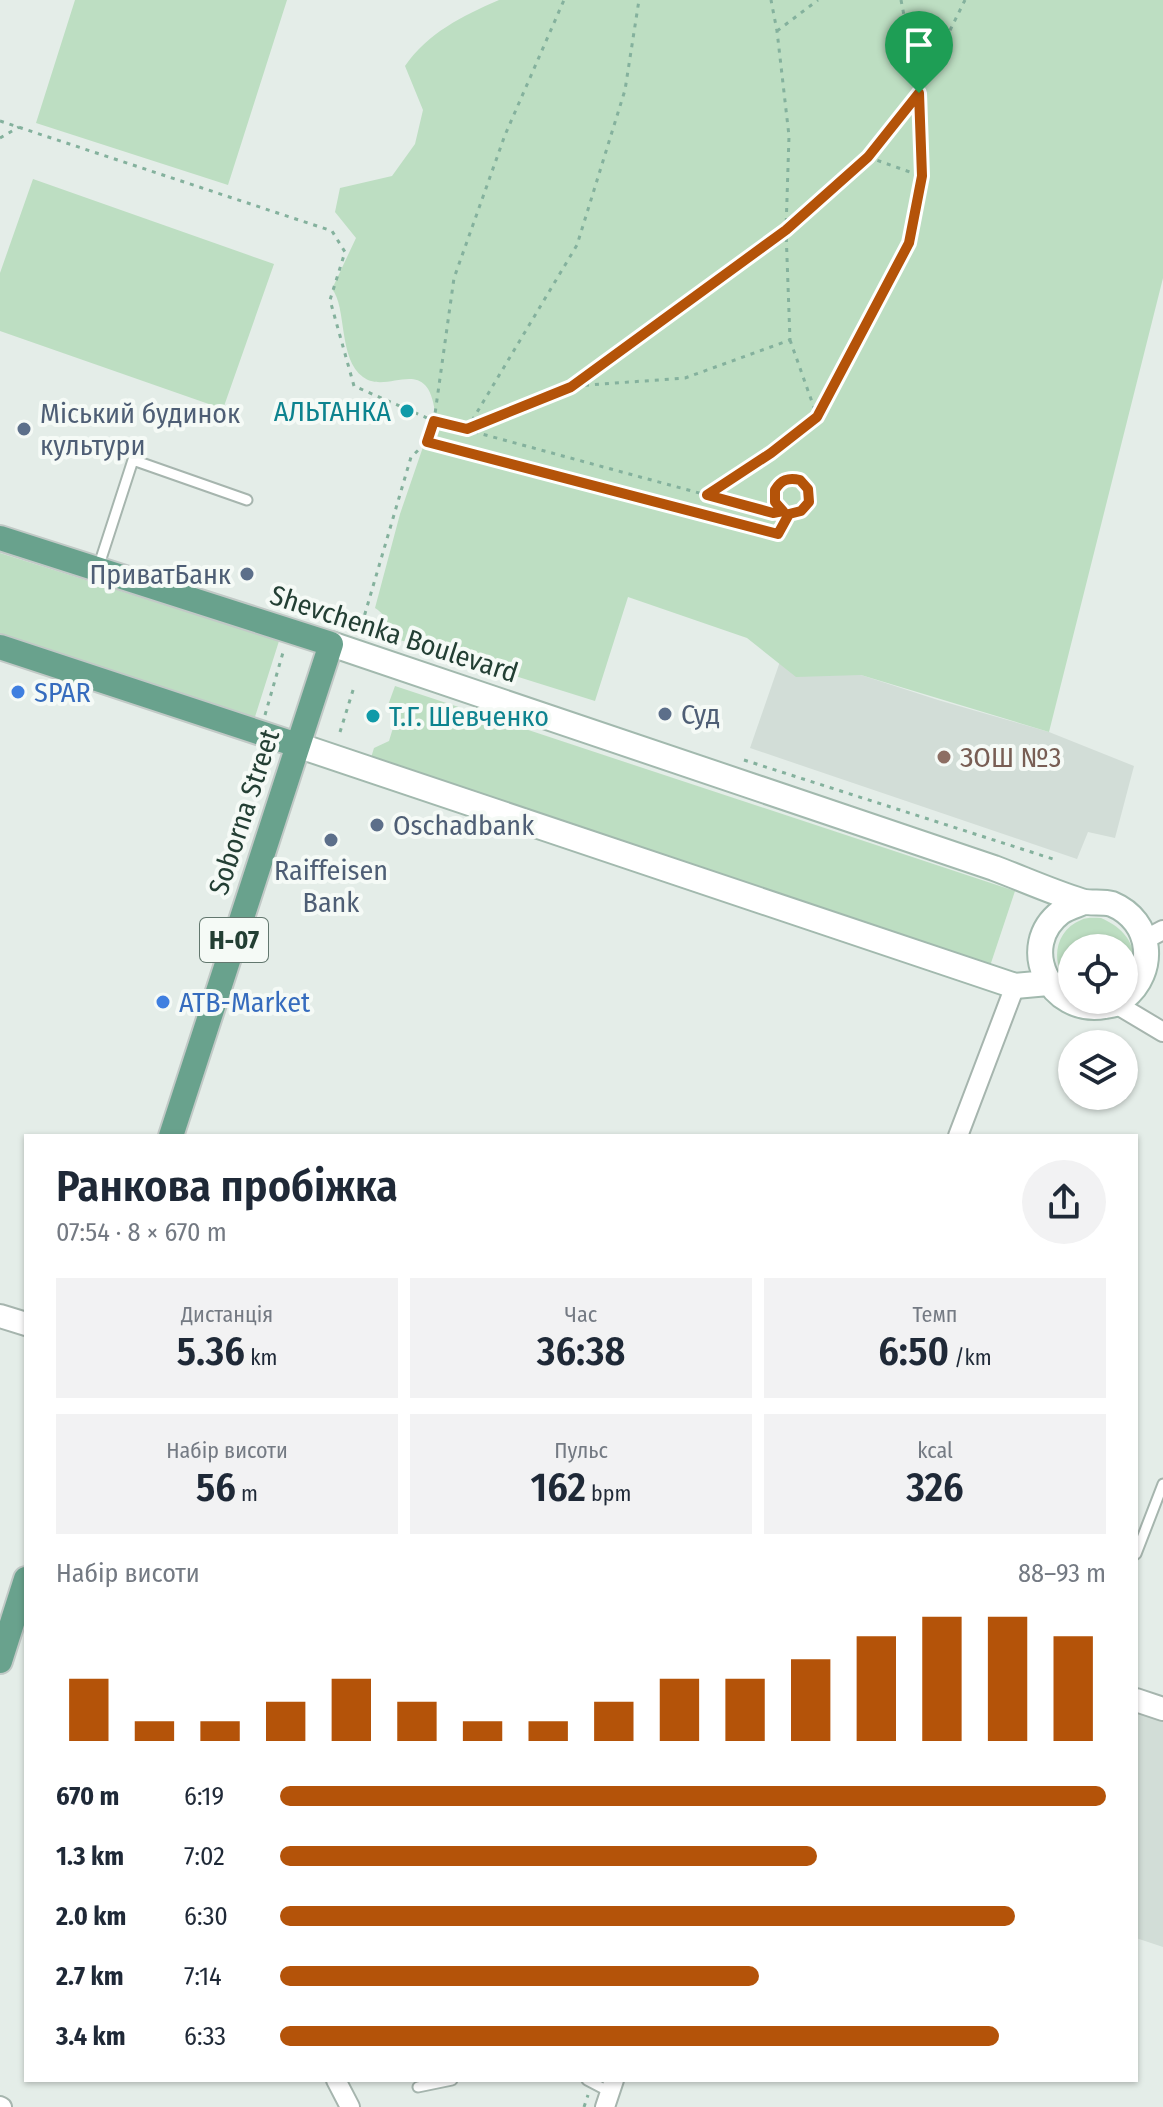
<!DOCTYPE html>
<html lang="uk">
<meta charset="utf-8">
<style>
:root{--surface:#fff;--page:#f2f2f3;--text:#1f2937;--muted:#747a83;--accent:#b45309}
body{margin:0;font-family:"Fira Sans Condensed",sans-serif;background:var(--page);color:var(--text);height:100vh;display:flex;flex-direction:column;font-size:30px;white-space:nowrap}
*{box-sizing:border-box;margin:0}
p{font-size:26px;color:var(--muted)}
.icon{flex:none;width:44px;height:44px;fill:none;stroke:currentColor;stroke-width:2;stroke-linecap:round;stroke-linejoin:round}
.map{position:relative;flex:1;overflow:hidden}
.sheet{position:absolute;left:24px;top:1134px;width:1114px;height:948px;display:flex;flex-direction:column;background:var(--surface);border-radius:0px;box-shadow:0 2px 6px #0004}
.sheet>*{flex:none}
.controls{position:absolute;left:1058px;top:934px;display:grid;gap:16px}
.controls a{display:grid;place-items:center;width:80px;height:80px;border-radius:50%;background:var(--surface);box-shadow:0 2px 6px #0004;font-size:40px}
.pin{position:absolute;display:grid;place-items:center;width:68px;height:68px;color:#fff;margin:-82px -34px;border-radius:50% 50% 50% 0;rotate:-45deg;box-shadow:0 0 8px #0007}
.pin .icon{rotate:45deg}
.round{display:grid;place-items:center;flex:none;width:84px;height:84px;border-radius:42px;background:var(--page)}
.overview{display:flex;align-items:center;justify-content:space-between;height:136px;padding:0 32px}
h1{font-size:44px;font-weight:600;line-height:60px}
.stats{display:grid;grid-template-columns:repeat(3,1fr);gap:12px;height:136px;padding:8px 32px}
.stats div{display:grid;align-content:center;border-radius:0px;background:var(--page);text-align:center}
.stats b{font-size:40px;font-weight:600}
.stats small{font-size:22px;font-weight:400}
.stats p{font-size:22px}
.chart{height:224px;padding:16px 32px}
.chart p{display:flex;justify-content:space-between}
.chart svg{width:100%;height:144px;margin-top:8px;stroke:var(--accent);stroke-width:6}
ul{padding:0 32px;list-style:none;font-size:26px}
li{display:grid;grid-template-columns:128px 96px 1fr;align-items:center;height:60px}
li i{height:20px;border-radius:10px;background:var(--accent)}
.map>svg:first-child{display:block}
.built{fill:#d2ddd7}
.green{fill:#bddec2}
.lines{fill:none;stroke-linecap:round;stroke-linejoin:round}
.service-casing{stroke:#a6b5ae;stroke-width:13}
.minor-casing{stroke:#a6b5ae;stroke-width:22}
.tertiary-casing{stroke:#a6b5ae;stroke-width:26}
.secondary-casing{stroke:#a2b9ae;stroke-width:28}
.primary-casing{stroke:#c1c9c6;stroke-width:28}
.path{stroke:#84b19d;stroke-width:3;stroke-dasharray:4 6;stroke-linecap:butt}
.service{stroke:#fff;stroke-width:9}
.minor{stroke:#fff;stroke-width:18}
.tertiary{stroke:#fff;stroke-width:22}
.secondary{stroke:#fff;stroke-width:24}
.primary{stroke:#69a28d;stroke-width:24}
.route-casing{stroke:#fff;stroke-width:16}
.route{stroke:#b45309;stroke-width:10}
.culture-dot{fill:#0f9aa8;stroke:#f5faf6;stroke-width:3}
.service-dot{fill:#5c6f8a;stroke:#f5faf6;stroke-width:3}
.shop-dot{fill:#3f7fe0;stroke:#f5faf6;stroke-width:3}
.education-dot{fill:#8d6e63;stroke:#f5faf6;stroke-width:3}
.labels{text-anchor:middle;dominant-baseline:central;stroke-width:8;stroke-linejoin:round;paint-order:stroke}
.shield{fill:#f5faf6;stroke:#62776e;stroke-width:2}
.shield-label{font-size:26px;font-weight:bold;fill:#233f34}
.culture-label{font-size:28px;fill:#0d838f;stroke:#f5faf6;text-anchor:end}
.service-label{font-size:28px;fill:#4e5e75;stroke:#f5faf6;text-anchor:start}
.street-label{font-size:28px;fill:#233f34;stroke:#f5faf6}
.shop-label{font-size:28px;fill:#366cbe;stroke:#f5faf6;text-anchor:start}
.education-label{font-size:28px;fill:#785e54;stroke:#f5faf6;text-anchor:start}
</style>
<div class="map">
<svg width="1163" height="2107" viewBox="0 0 1163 2107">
<rect width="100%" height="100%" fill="#e4ede8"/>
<path class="built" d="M784,650l154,50 111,32 85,34 -19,72 -27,-6 -11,27 -327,-111z
M1138,1711l25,8v228l-27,-9v-216z"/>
<path class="green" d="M75,0h212l-59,185 -192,-62z
M499,0h664v278l-114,454 -188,-57 -65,2 -49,-39 -119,-41 -33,104 -211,-66c4,-13 2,-20 -9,-27l25,-94 35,-102c-8,-60 -47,-16 -72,-35 -25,-18 -16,-70 -31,-88l24,-51 -21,-26 5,-24 52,-12 23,-32 8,-34 -18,-44c23,-33 57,-50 94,-66z
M33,179l241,85 -51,145 -223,-78v-58z
M0,553l279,88 -25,79 -254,-80z
M395,686l620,205 -25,75 -620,-205 4,-13 15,-7 7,-23 -9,-10z
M1101,918c26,11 44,35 23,61v-31h-52v37c-23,-17 -19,-54 9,-65 6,-3 14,-2 20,-2z"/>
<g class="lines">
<g class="service-casing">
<path id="service" d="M98,568l35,-108 114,40
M1136,1554l27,-70
M587,2080l23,12
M418,2087l34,-7"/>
</g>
<g class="minor-casing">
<path id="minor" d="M1146,939l17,-9
M1116,1004l47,28
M958,1136l57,-150
M336,2080l14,27
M0,2106l2,1
M605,2107l9,-27"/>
</g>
<g class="tertiary-casing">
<path id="tertiary" d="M0,1316l26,8
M1136,1700l27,9"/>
</g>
<g class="secondary-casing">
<path id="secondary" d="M331,644l663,224c29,11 58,24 87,33 10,3 21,0 31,3 41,17 45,68 12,94
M297,745l718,241 33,-3
M1084,902c-7,3 -17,6 -23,10 -45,34 -11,104 44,94 7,-1 11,-1 17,-6"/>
</g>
<g class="primary-casing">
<path id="primary" d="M0,538l331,106 -160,492
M0,647l297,98
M0,1661l26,-82"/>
</g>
<path class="path" d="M901,0l18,93
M777,31l41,-31
M919,93l46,-93
M0,121l332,110 13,21 -15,48 24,86 80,35 20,-143 51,-143 59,-135
M0,138l19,-11
M868,157l53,19
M790,340l27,76
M575,386l110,-8 105,-38 -4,-110 3,-94 -12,-105 -6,-31
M467,429l104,-42 215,-157 82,-73 51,-64 3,83 -13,67 -92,174 -46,36 -64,42
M467,429l110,-184 48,-155 14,-90
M427,442l351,92 11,-20
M774 496a18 18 0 1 1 36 0a18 18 0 1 1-36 0Z
M359,634l52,-177 16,-15 7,-21 339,92 10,-2
M265,715l19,-66
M340,732l14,-45
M744,760l309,99
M584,2107l4,-12"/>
<use href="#service" class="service"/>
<use href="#minor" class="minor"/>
<use href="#tertiary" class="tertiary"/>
<use href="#secondary" class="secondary"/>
<use href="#primary" class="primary"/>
</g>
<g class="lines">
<g class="route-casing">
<path id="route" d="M919,93l3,83 -13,67 -92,174 -46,36 -64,42 66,18 10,-2 -8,-9v-12c6,-10 13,-13 25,-10l8,9 1,13 -8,9 -12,3 -11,20 -351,-92 7,-21 33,8 104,-42 215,-157 82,-73z"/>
</g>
<use href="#route" class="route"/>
</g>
<g class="culture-dot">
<circle cx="407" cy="411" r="8"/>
<circle cx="373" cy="716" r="8"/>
</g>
<g class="service-dot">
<circle cx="24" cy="429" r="8"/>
<circle cx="247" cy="574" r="8"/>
<circle cx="665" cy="714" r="8"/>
<circle cx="377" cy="825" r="8"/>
<circle cx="331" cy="840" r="8"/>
</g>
<g class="shop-dot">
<circle cx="18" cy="692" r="8"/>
<circle cx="163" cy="1002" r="8"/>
</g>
<circle class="education-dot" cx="944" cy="757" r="8"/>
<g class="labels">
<rect class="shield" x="200" y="918" width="68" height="44" rx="6"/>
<g class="shield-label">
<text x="234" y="940">Н-07</text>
</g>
<g class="culture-label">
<text x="391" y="411">АЛЬТАНКА</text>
<text x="389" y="716" text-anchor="start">Т.Г. Шевченко</text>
</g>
<g class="service-label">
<text x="40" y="413">Міський будинок<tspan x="40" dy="32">культури</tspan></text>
<text x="231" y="574" text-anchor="end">ПриватБанк</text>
<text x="681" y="714">Суд</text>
<text x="393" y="825">Oschadbank</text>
<text x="331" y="870" text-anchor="middle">Raiffeisen<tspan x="331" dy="32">Bank</tspan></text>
</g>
<g class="street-label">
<text transform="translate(394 634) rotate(18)">Shevchenka Boulevard</text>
<text transform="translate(244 812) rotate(-72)">Soborna Street</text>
</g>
<g class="shop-label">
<text x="34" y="692">SPAR</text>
<text x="179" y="1002">ATB-Market</text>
</g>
<g class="education-label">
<text x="960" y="757">ЗОШ №3</text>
</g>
</g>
</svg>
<div class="controls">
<a><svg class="icon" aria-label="locate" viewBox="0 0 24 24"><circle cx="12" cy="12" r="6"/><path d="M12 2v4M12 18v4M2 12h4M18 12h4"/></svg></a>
<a><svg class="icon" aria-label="layers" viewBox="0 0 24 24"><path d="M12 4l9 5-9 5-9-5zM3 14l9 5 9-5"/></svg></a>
</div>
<div class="pin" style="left:919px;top:93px;background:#1e9e55"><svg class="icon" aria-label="arrive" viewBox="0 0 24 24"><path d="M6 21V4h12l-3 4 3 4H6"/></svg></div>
<section class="sheet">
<div class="overview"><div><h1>Ранкова пробіжка</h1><p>07:54 · 8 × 670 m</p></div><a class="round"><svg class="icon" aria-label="share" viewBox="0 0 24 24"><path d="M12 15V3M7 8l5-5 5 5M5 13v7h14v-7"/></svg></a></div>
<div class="stats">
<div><p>Дистанція</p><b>5.36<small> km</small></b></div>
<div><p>Час</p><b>36:38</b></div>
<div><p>Темп</p><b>6:50<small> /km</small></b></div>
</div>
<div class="stats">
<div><p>Набір висоти</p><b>56<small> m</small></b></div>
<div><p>Пульс</p><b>162<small> bpm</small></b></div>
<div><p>kcal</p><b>326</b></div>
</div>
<div class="chart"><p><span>Набір висоти</span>88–93 m</p>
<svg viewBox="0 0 160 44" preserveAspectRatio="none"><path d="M5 44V25M15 44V38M25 44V38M35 44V32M45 44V25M55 44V32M65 44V38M75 44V38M85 44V32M95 44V25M105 44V25M115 44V19M125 44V12M135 44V6M145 44V6M155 44V12"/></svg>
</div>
<ul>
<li><b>670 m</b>6:19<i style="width:100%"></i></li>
<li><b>1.3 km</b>7:02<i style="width:65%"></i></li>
<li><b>2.0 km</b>6:30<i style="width:89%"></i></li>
<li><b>2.7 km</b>7:14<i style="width:58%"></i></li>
<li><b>3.4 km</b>6:33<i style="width:87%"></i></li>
</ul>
</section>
</div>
